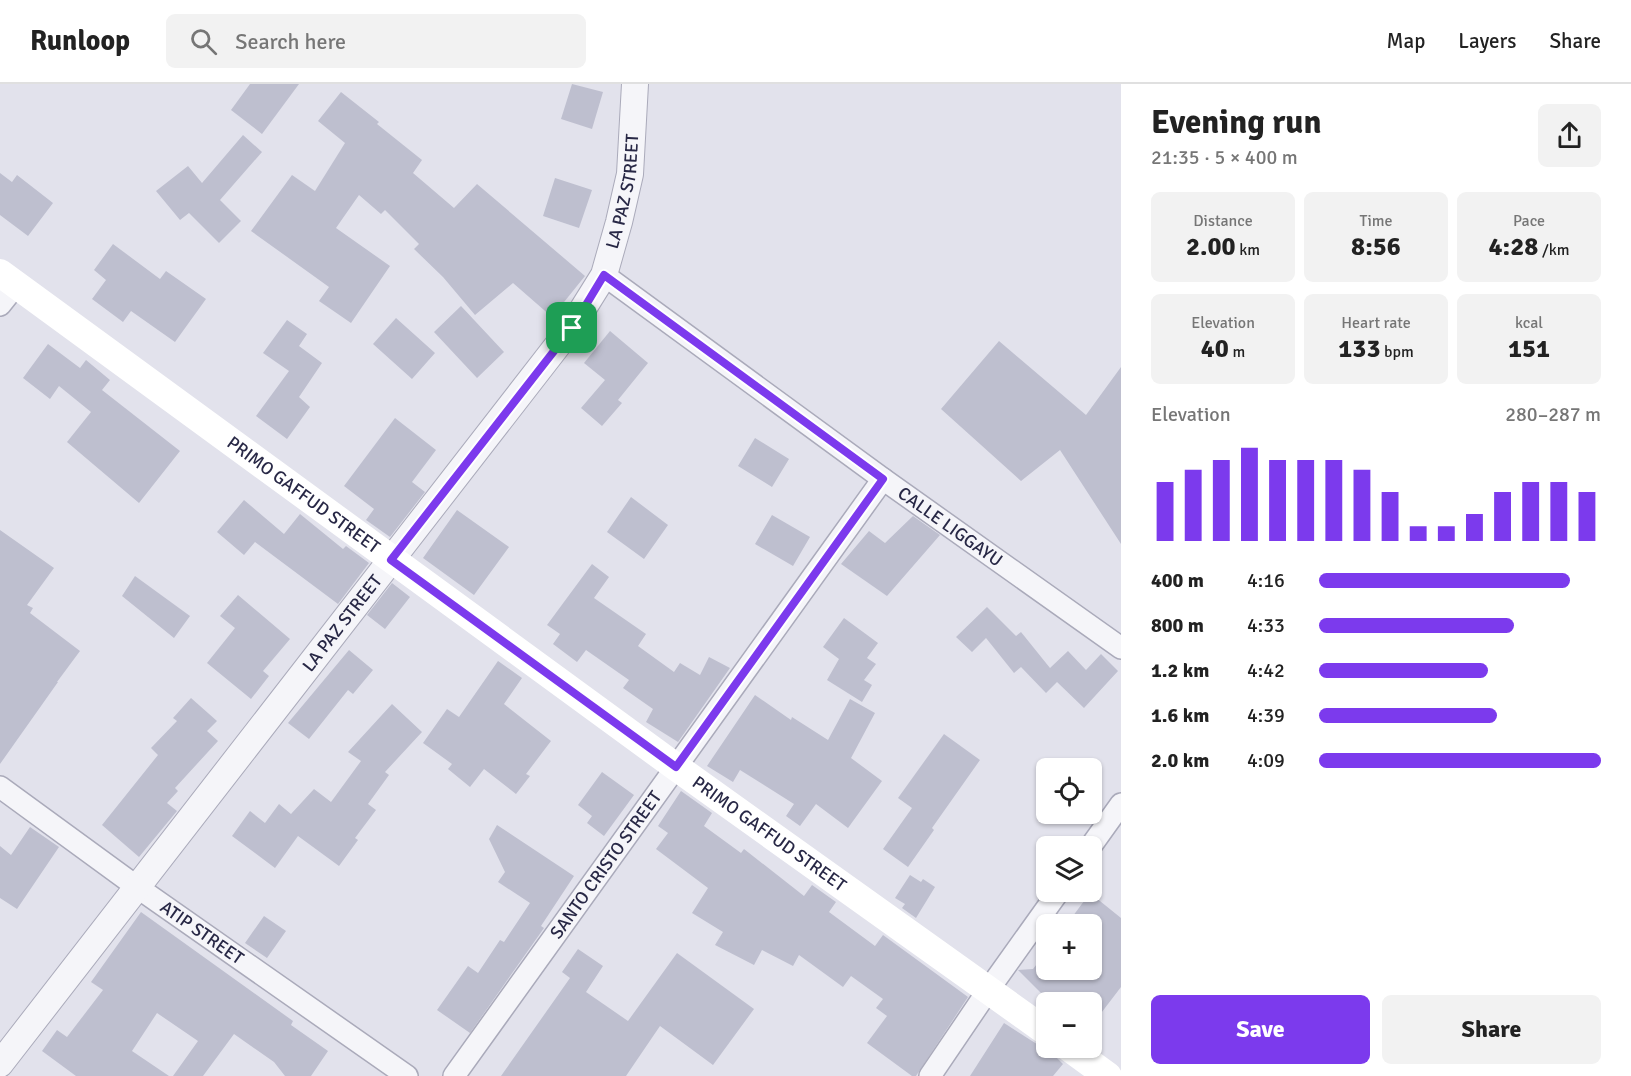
<!DOCTYPE html>
<meta charset="utf-8">
<style>
:root{--surface:#fff;--page:#f2f2f2;--text:#222;--muted:#767676;--line:#e0e0e0;--accent:#7c3aed}
body{margin:0;font-family:Signika,sans-serif;background:var(--page);color:var(--text);height:100vh;display:flex;flex-direction:column;font-size:22px;white-space:nowrap}
*{box-sizing:border-box;margin:0}
p{font-size:20px;color:var(--muted)}
.icon{flex:none;width:33px;height:33px;fill:none;stroke:currentColor;stroke-width:2;stroke-linecap:round;stroke-linejoin:round}
.map{position:relative;flex:1;overflow:hidden}
.sheet{display:flex;flex-direction:column;background:var(--surface);width:510px}
.sheet>*{flex:none}
.fabs{position:absolute;left:1036px;top:674px;display:grid;gap:12px}
.fabs a{display:grid;place-items:center;width:66px;height:66px;border-radius:9px;background:var(--surface);box-shadow:0 2px 4px #0004;font-size:30px}
.pin{position:absolute;display:grid;place-items:center;width:51px;height:51px;color:#fff;margin:-26px;border-radius:12px;box-shadow:0 3px 9px #0006}
.round{display:grid;place-items:center;flex:none;width:63px;height:63px;border-radius:9px;background:var(--page)}
.summary{display:flex;align-items:center;justify-content:space-between;height:102px;padding:0 30px}
h1{font-size:33px;font-weight:700;line-height:45px}
.stats{display:grid;grid-template-columns:repeat(3,1fr);gap:9px;height:102px;padding:6px 30px}
.stats div{display:grid;align-content:center;border-radius:9px;background:var(--page);text-align:center}
.stats b{font-size:26px;font-weight:700}
.stats small{font-size:16px;font-weight:400}
.stats p{font-size:16px}
.chart{height:168px;padding:12px 30px}
.chart p{display:flex;justify-content:space-between}
.chart svg{width:100%;height:108px;margin-top:6px;stroke:var(--accent);stroke-width:6}
.action{display:flex;gap:12px;margin-top:auto;padding:12px 30px}
.action a{flex:1;height:69px;border-radius:9px;background:var(--accent);color:#fff;font-size:24px;font-weight:700;line-height:69px;text-align:center}
.action a+a{background:var(--page);color:var(--text)}
ul{padding:0 30px;list-style:none;font-size:20px}
li{display:grid;grid-template-columns:96px 72px 1fr;align-items:center;height:45px}
li i{height:15px;border-radius:8px;background:var(--accent)}
header{display:flex;align-items:center;gap:36px;box-sizing:border-box;height:84px;padding:0 30px;background:var(--surface);border-bottom:2px solid var(--line)}
header strong{font-size:28px}
nav{display:flex;gap:33px;margin-inline-start:auto;font-size:21px}
.search{width:420px;height:54px;background:var(--page);display:flex;align-items:center;gap:15px;box-sizing:border-box;padding:0 21px;border-radius:9px;color:var(--muted);font-size:22px}
main{display:flex;flex:1;min-height:0}
.map>svg:first-child{display:block}
.building{fill:#bebfcf}
.lines{fill:none;stroke-linecap:round;stroke-linejoin:round}
.minor-casing{stroke:#aaaaba;stroke-width:24}
.tertiary-casing{stroke:#aaaaba;stroke-width:28}
.minor{stroke:#f5f5f9;stroke-width:21}
.tertiary{stroke:#f5f5f9;stroke-width:26}
.secondary{stroke:#fff;stroke-width:28}
.route-casing{stroke:#fff;stroke-width:12}
.route{stroke:#7c3aed;stroke-width:8}
.labels{text-anchor:middle;dominant-baseline:central;stroke-width:4.5;stroke-linejoin:round;paint-order:stroke}
.street-label{font-size:18px;fill:#282846;stroke:#f2f2f9}
</style>
<header>
<strong>Runloop</strong>
<div class="search"><svg class="icon" aria-label="search" viewBox="0 0 24 24"><circle cx="10" cy="10" r="6"/><path d="M15 15l6 6"/></svg>Search here</div>
<nav><a>Map</a><a>Layers</a><a>Share</a></nav>
</header>
<main>
<div class="map">
<svg width="1121" height="992" viewBox="0 0 1121 992">
<rect width="100%" height="100%" fill="#e2e2ec"/>
<path class="building" d="M250,0h49l-37,50 -31,-24z
M572,0l31,8 -11,37 -31,-10z
M341,8l38,30 -2,2 45,36 -9,13 41,35 23,-24 108,92 -33,41 -39,-34 -38,32 -32,-38 -29,-28 5,-5 -34,-34 -4,4 -22,-19 -23,33 54,38 -39,57 -32,-22 10,-14 -78,-56 41,-56 23,16 30,-48 -27,-22z
M243,51l19,17 -42,48 21,21 -22,22 -30,-30 -9,7 -24,-29 32,-25 14,17z
M0,89l12,9 5,-7 36,28 -25,33 -28,-21z
M555,94l37,12 -13,38 -36,-12z
M113,160l47,35 6,-8 40,28 -31,43 -44,-31 -8,11 -31,-23 14,-19 -12,-10z
M461,222l43,46 -27,26 -43,-46z
M396,234l39,35 -23,26 -39,-35z
M287,236l20,14 -8,12 23,17 -23,34 11,10 -23,32 -31,-23 33,-45 -26,-18z
M610,247l38,32 -30,37 4,3 -20,23 -21,-18 24,-28 -21,-17z
M999,257l87,74 35,-48v177l-61,-94 -39,31 -80,-72z
M48,260l32,24 6,-8 24,20 -8,10 78,61 -41,52 -72,-61 24,-30 -32,-26 -9,13 -27,-21z
M395,334l41,32 -24,32 13,10 -35,45 -24,-17 8,-11 -30,-23z
M755,354l34,21 -17,28 -34,-21z
M631,413l37,28 -24,34 -37,-27z
M244,416l40,34 16,-20 43,35 3,-3 23,17 -31,41 -83,-62 -11,13 -27,-23z
M457,426l52,37 -35,48 -51,-37z
M772,431l38,22 -17,29 -38,-22z
M913,432l27,19 -53,61 -46,-32 28,-33 16,12z
M0,446l54,38 -27,37 6,3 -3,5 50,38 -23,31h1l-58,82z
M592,480l17,13 -15,21 52,36 -8,12 36,26 6,-9 20,12 9,-18 21,11 -52,74 -32,-20 7,-13 -30,-21 6,-8 -43,-30 -9,12 -24,-18 7,-10 -13,-9z
M135,492l55,40 -16,22 -52,-42z
M392,499l18,14 -25,32 -18,-14z
M238,511l52,44 -27,32 6,5 -18,23 -44,-36 28,-35 -15,-12z
M987,523l29,29 5,-4 29,36 18,-17 18,19 15,-16 17,17 -34,37 -27,-26 -11,11 -25,-26 -7,6 -28,-35 -14,14 -16,-15z
M844,534l34,25 -11,15 9,6 -12,16 8,5 -10,17 -35,-22 12,-21 -16,-12z
M349,566l24,20 -20,24 -5,-4 -39,49 -21,-16z
M498,577l24,17 -18,26 47,37 -25,33 4,2 -14,18 -32,-25 -14,18 -22,-18 4,-5 -29,-21 24,-34 12,8z
M755,611l36,25 1,-3 36,23 22,-41 25,14 -24,45 31,23 -34,47 -32,-24 -16,22 -14,-10 8,-12 -54,-34 -7,12 -26,-16z
M191,614l26,23 -10,10 11,10 -43,47 3,3 -11,12 10,8 -38,46 -37,-32 56,-70 -7,-7 26,-27 -4,-3z
M392,620l30,28 -37,40 4,3 -21,29 8,6 -21,28 3,2 -19,26 -41,-30 -23,32 -43,-32 18,-25 15,12 14,-19 12,10 23,-25 17,13 30,-41 -13,-9z
M944,650l36,26 -48,68 2,2 -26,37 -25,-18 29,-41 -14,-10z
M602,688l32,23 -30,41 -17,-13 5,-7 -14,-11z
M681,707l31,22 -8,13 37,27 3,-4 60,47 8,-11 24,17 -7,10 46,34 8,-11 85,62 -52,79h-4l-45,-33 20,-27 -11,-8 7,-9 -32,-23 -8,11 -44,-32 -6,11 -31,-16 -8,15 -39,-20 8,-13 -31,-19 16,-25 -52,-39 12,-16 -10,-7z
M497,741l77,51 -33,50 3,2 -74,105 -33,-23 31,-44 10,7 22,-33 4,2 26,-39 -32,-21 7,-10 -16,-33z
M30,743l29,20 -42,62 -17,-11v-52l11,9z
M910,791l11,7 2,-3 12,8 -19,31 -14,-10 3,-4 -10,-6z
M1090,809l31,25v69l-29,38v-23h-42l-32,-32 15,-1 14,-18v18h45v-45h-25z
M141,828l152,109 -2,4 37,26 -17,25h-26l-11,-14 -40,-28 -31,42h-30l25,-35 -41,-28 -25,38 37,25h-93l-34,-25 15,-21 10,7 36,-47 -12,-8z
M264,832l22,15 -19,27 -22,-15z
M578,865l25,17 -17,26 42,29 49,-68 77,56 -41,56 -53,-39 -34,50h-125l69,-98 -8,-6z
M1004,939l39,25 9,1 1,5 10,10 -10,12h-83z"/>
<g class="lines">
<g class="minor-casing">
<g id="minor">
<path id="s1" d="M604,191l279,204 238,169"/>
<path d="M0,221l16,-20"/>
<path id="s2" d="M0,703l137,100 270,189"/>
<path d="M1091,762l30,-42"/>
<path id="s3" d="M454,992l429,-597"/>
<path d="M930,992l59,-87 70,-98"/>
</g>
</g>
<g class="tertiary-casing">
<g id="tertiary">
<path id="s4" d="M0,980l571,-736 33,-53 15,-53 11,-48 5,-90"/>
</g>
</g>
<use href="#minor" class="minor"/>
<use href="#tertiary" class="tertiary"/>
<g class="secondary">
<path id="s5" d="M0,189l676,494 371,265"/>
<path d="M1068,963l40,29"/>
</g>
</g>
<g class="lines">
<g class="route-casing">
<path id="route" d="M604,191l279,204 -207,288 -285,-207 181,-232z"/>
</g>
<use href="#route" class="route"/>
</g>
<g class="labels">
<g class="street-label">
<text stroke="none"><textPath href="#s4" startOffset="1080">LA PAZ STREET</textPath></text>
<text stroke="none"><textPath href="#s5" startOffset="376">PRIMO GAFFUD STREET</textPath></text>
<text stroke="none"><textPath href="#s1" startOffset="428">CALLE LIGGAYU</textPath></text>
<text stroke="none"><textPath href="#s4" startOffset="558">LA PAZ STREET</textPath></text>
<text stroke="none"><textPath href="#s5" startOffset="952">PRIMO GAFFUD STREET</textPath></text>
<text stroke="none"><textPath href="#s3" startOffset="260">SANTO CRISTO STREET</textPath></text>
<text stroke="none"><textPath href="#s2" startOffset="249">ATIP STREET</textPath></text>
</g>
</g>
</svg>
<div class="fabs">
<a><svg class="icon" aria-label="locate" viewBox="0 0 24 24"><circle cx="12" cy="12" r="6"/><path d="M12 2v4M12 18v4M2 12h4M18 12h4"/></svg></a>
<a><svg class="icon" aria-label="layers" viewBox="0 0 24 24"><path d="M12 4l9 5-9 5-9-5zM3 14l9 5 9-5"/></svg></a>
<a>+</a>
<a>−</a>
</div>
<div class="pin" style="left:572px;top:244px;background:#1e9e55"><svg class="icon" aria-label="arrive" viewBox="0 0 24 24"><path d="M6 21V4h12l-3 4 3 4H6"/></svg></div>
</div>
<section class="sheet">
<div class="summary"><div><h1>Evening run</h1><p>21:35 · 5 × 400 m</p></div><a class="round"><svg class="icon" aria-label="share" viewBox="0 0 24 24"><path d="M12 15V3M7 8l5-5 5 5M5 13v7h14v-7"/></svg></a></div>
<div class="stats">
<div><p>Distance</p><b>2.00<small> km</small></b></div>
<div><p>Time</p><b>8:56</b></div>
<div><p>Pace</p><b>4:28<small> /km</small></b></div>
</div>
<div class="stats">
<div><p>Elevation</p><b>40<small> m</small></b></div>
<div><p>Heart rate</p><b>133<small> bpm</small></b></div>
<div><p>kcal</p><b>151</b></div>
</div>
<div class="chart"><p><span>Elevation</span>280–287 m</p>
<svg viewBox="0 0 160 44" preserveAspectRatio="none"><path d="M5 44V20M15 44V15M25 44V11M35 44V6M45 44V11M55 44V11M65 44V11M75 44V15M85 44V24M95 44V38M105 44V38M115 44V33M125 44V24M135 44V20M145 44V20M155 44V24"/></svg>
</div>
<ul>
<li><b>400 m</b>4:16<i style="width:89%"></i></li>
<li><b>800 m</b>4:33<i style="width:69%"></i></li>
<li><b>1.2 km</b>4:42<i style="width:60%"></i></li>
<li><b>1.6 km</b>4:39<i style="width:63%"></i></li>
<li><b>2.0 km</b>4:09<i style="width:100%"></i></li>
</ul>
<div class="action"><a>Save</a><a>Share</a></div>
</section>
</main>
